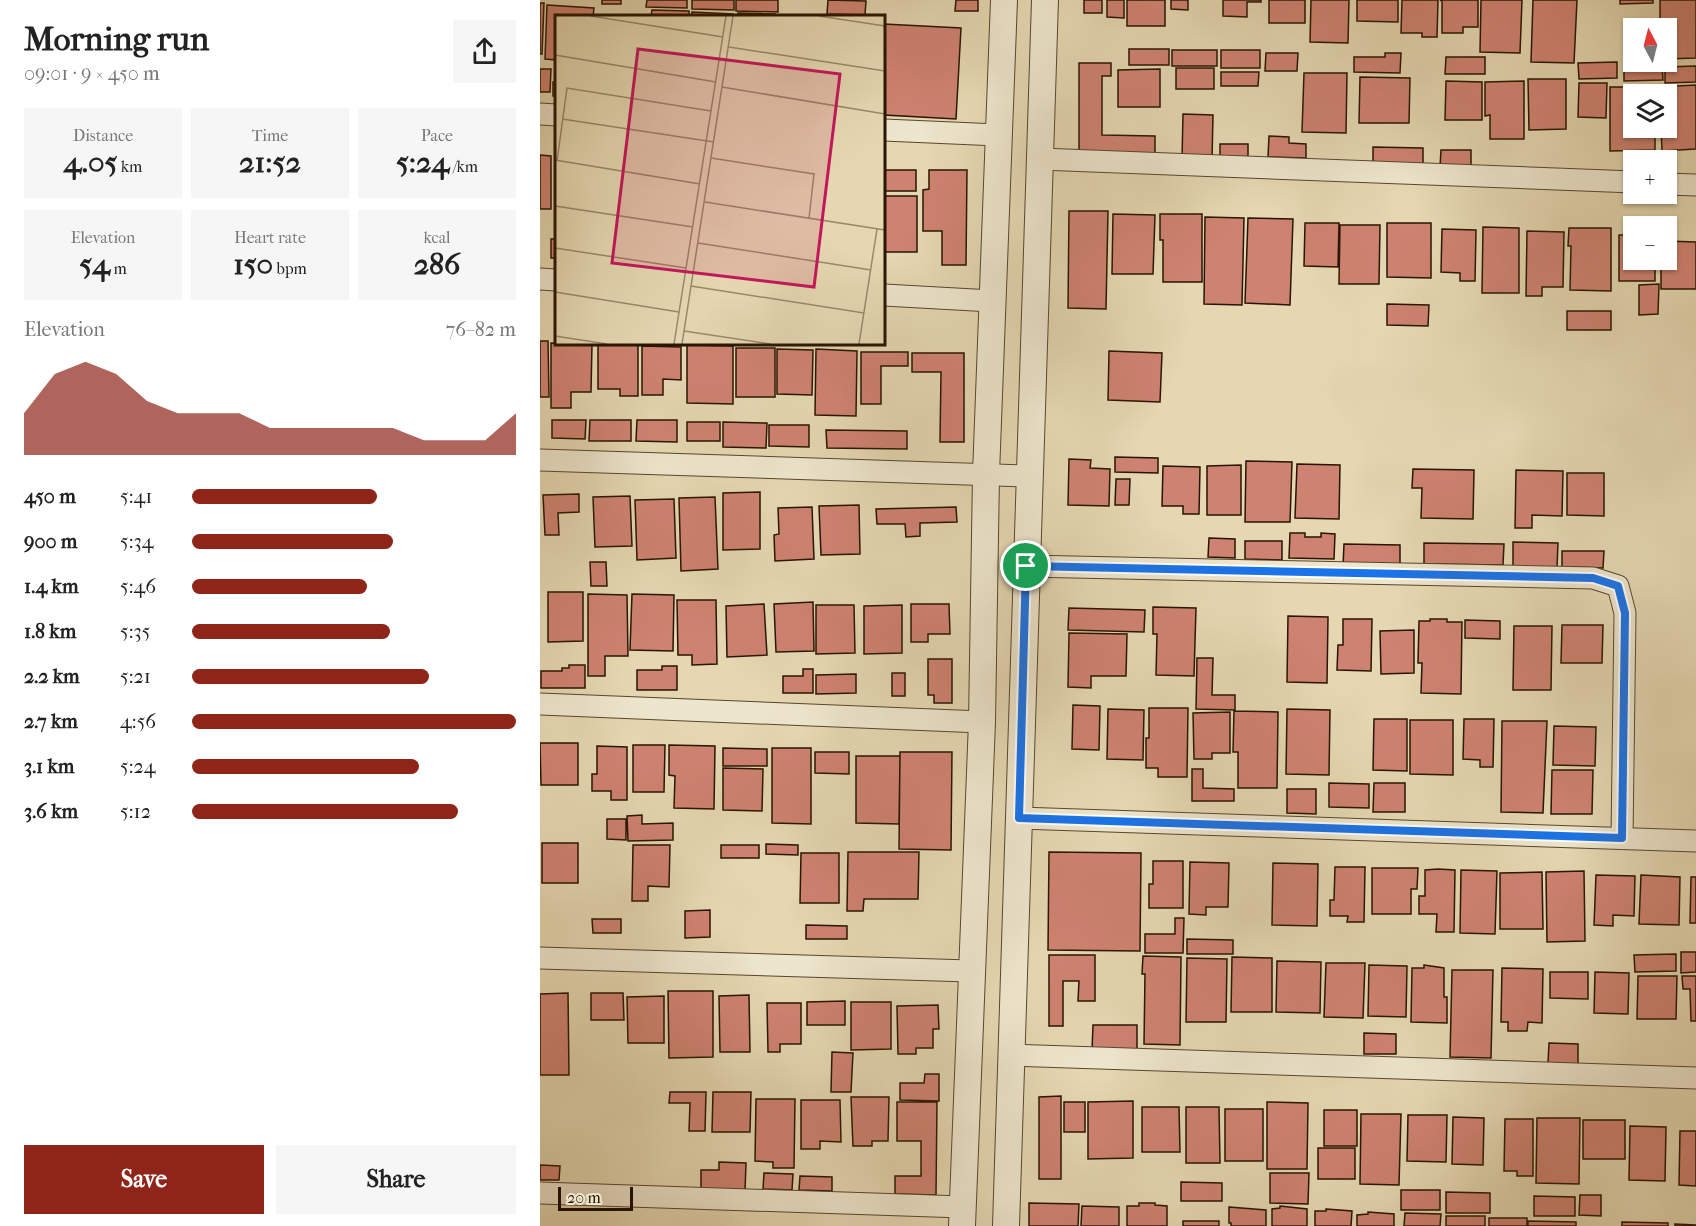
<!DOCTYPE html>
<meta charset="utf-8">
<style>
:root{--surface:#fff;--page:#f6f6f6;--text:#222;--muted:#767676;--accent:#8f2418}
body{margin:0;font-family:"IM FELL French Canon",serif;background:var(--page);color:var(--text);height:100vh;display:flex;flex-direction:column;font-size:22px;white-space:nowrap}
*{box-sizing:border-box;margin:0}
p{font-size:20px;color:var(--muted)}
.icon{flex:none;width:33px;height:33px;fill:none;stroke:currentColor;stroke-width:2;stroke-linecap:round;stroke-linejoin:round}
.map{position:relative;flex:1;overflow:hidden}
.drawer{display:flex;flex-direction:column;background:var(--surface);width:540px}
.drawer>*{flex:none}
.needle{width:39px;rotate:353deg}
.tools{position:absolute;left:1083px;top:18px;display:grid;gap:12px}
.tools a{display:grid;place-items:center;width:54px;height:54px;border-radius:0px;background:var(--surface);box-shadow:0 2px 4px #0004;font-size:30px}
.scale{position:absolute;left:18px;bottom:15px;width:75px;box-sizing:border-box;padding-left:6px;border:3px solid #291501;border-top:0;font-size:16px;line-height:21px;white-space:nowrap;color:#291501;-webkit-text-stroke:4px #ede5cc;paint-order:stroke}
.pin{position:absolute;display:grid;place-items:center;width:51px;height:51px;color:#fff;margin:-26px;border:3px solid #fff;border-radius:50%;box-shadow:0 2px 6px #0007}
.round{display:grid;place-items:center;flex:none;width:63px;height:63px;border-radius:0px;background:var(--page)}
.overview{display:flex;align-items:center;justify-content:space-between;height:102px;padding:0 24px}
h1{font-size:33px;font-weight:700;line-height:45px}
.metrics{display:grid;grid-template-columns:repeat(3,1fr);gap:9px;height:102px;padding:6px 24px}
.metrics div{display:grid;align-content:center;border-radius:0px;background:var(--page);text-align:center}
.metrics b{font-size:30px;font-weight:700}
.metrics small{font-size:16px;font-weight:400}
.metrics p{font-size:16px}
.chart{height:168px;padding:12px 24px}
.chart p{display:flex;justify-content:space-between}
.chart svg{width:100%;height:108px;margin-top:6px;fill:var(--accent);opacity:.7}
.action{display:flex;gap:12px;margin-top:auto;padding:12px 24px}
.action a{flex:1;height:69px;border-radius:0px;background:var(--accent);color:#fff;font-size:24px;font-weight:700;line-height:69px;text-align:center}
.action a+a{background:var(--page);color:var(--text)}
ul{padding:0 24px;list-style:none;font-size:20px}
li{display:grid;grid-template-columns:96px 72px 1fr;align-items:center;height:45px}
li i{height:15px;border-radius:8px;background:var(--accent)}
main{display:flex;flex:1;min-height:0}
.map>svg:first-child{display:block}
.building{fill:#ce8271;stroke:#291501;stroke-width:1.5}
.lines{fill:none;stroke-linecap:round;stroke-linejoin:round}
.minor-casing{stroke:#58462d;stroke-width:23}
.tertiary-casing{stroke:#58462d;stroke-width:28}
.minor{stroke:#ede5cc;stroke-width:21}
.tertiary{stroke:#ede5cc;stroke-width:26}
.route-casing{stroke:#fff;stroke-width:12}
.route{stroke:#1a73e8;stroke-width:8}
.inset-road{fill:none;stroke:#99896b;stroke-width:1.5}
.view{fill:#c2185b;fill-opacity:0.15;stroke:#c2185b;stroke-width:3}
.inset-edge{fill:none;stroke:#291501;stroke-width:3}
</style>
<main>
<section class="drawer">
<div class="overview"><div><h1>Morning run</h1><p>09:01 · 9 × 450 m</p></div><a class="round"><svg class="icon" aria-label="share" viewBox="0 0 24 24"><path d="M12 15V3M7 8l5-5 5 5M5 13v7h14v-7"/></svg></a></div>
<div class="metrics">
<div><p>Distance</p><b>4.05<small> km</small></b></div>
<div><p>Time</p><b>21:52</b></div>
<div><p>Pace</p><b>5:24<small> /km</small></b></div>
</div>
<div class="metrics">
<div><p>Elevation</p><b>54<small> m</small></b></div>
<div><p>Heart rate</p><b>150<small> bpm</small></b></div>
<div><p>kcal</p><b>286</b></div>
</div>
<div class="chart"><p><span>Elevation</span>76–82 m</p>
<svg viewBox="0 0 160 44" preserveAspectRatio="none"><path d="M0 44V27L10 11L20 6L30 11L40 22L50 27L60 27L70 27L80 33L90 33L100 33L110 33L120 33L130 38L140 38L150 38L160 27V44z"/></svg>
</div>
<ul>
<li><b>450 m</b>5:41<i style="width:57%"></i></li>
<li><b>900 m</b>5:34<i style="width:62%"></i></li>
<li><b>1.4 km</b>5:46<i style="width:54%"></i></li>
<li><b>1.8 km</b>5:35<i style="width:61%"></i></li>
<li><b>2.2 km</b>5:21<i style="width:73%"></i></li>
<li><b>2.7 km</b>4:56<i style="width:100%"></i></li>
<li><b>3.1 km</b>5:24<i style="width:70%"></i></li>
<li><b>3.6 km</b>5:12<i style="width:82%"></i></li>
</ul>
<div class="action"><a>Save</a><a>Share</a></div>
</section>
<div class="map">
<svg width="1156" height="1226" viewBox="0 0 1156 1226">
<rect width="100%" height="100%" fill="#e4d7b1"/>
<filter id="stains"><feTurbulence type="fractalNoise" baseFrequency=".00333" numOctaves="4"/><feColorMatrix values="0 0 0 0 .2 0 0 0 0 .09 0 0 0 0 .02 0 0 0 .5 -.17"/></filter>
<radialGradient id="worn" r=".72"><stop offset=".6" stop-color="#630" stop-opacity="0"/><stop offset="1" stop-color="#630" stop-opacity=".3"/></radialGradient>
<path class="building" d="M62,0h19v4h-19z
M107,0h40v8l-41,-1z
M152,0h42v10l-42,-1z
M196,0h42v12l-42,-1z
M288,0l38,1 -1,14 -38,-1z
M416,0h22v11h-23z
M544,0h18v13h-18z
M567,0h17v18l-17,-1z
M587,0h38v26h-38z
M631,0h17v10l-17,-1z
M683,0h38v2h-14v15l-24,-1z
M729,0h36v23h-36z
M771,0h38l-1,43 -38,-1z
M817,0h41v22l-41,-1z
M862,0h36l-1,37h-15v-4h-21z
M900,0h38v27h-15v6h-21v-32z
M941,0h41l-2,53 -40,-1z
M993,0h44l-3,63 -43,-1z
M1080,0h33v3l-33,1z
M1120,0h36v58l-30,1v-31h-6z
M0,3h4l-2,51h-2z
M7,5l47,3 -1,8h-37v44l-11,-1z
M112,10l37,1v5h-38z
M152,12l41,2v2h-41z
M198,13l37,1v2h-37z
M344,24l77,4 -5,91 -72,-4z
M589,49h40v16h-40z
M632,50h45v16h-45z
M681,50h39v18h-39z
M726,53h32l-1,18h-32z
M845,53h16l-1,20 -46,-1v-15h31z
M906,57h39v17h-40z
M1077,62v16l-38,1 -1,-16z
M539,63h32v13h-9v59l53,1v21h-76z
M1122,64l1,16 -39,1v-16z
M1156,66v16l-31,1v-16z
M636,68h38v21h-38z
M0,69h11l-1,23h-10z
M620,69v38h-42v-37z
M681,72h38l-1,14h-37z
M764,73h43l-1,60 -44,-1z
M820,77l50,1 -1,45h-50z
M988,79h38v50l-37,1z
M906,81l36,1v38h-37z
M984,81v58h-34v-24l-5,1v-34z
M13,82h3v14h-3z
M1039,83h28l-1,35 -28,-1z
M1156,85v64l-34,2 -1,-23h5v-34h-7v-7z
M1070,87h45v7h-21v34h21v22l-45,1z
M643,114l30,1 -1,45 -30,-1z
M729,136l20,1v6l17,1v14l-38,-1z
M680,144h28v15h-28z
M833,147l50,1v17l-50,-1z
M901,150h30v17h-31z
M0,155l11,1v53h-11z
M344,170h32v21h-32z
M389,170h38l-1,95h-24v-34h-19v-41l6,-1z
M344,196h33v56h-33z
M529,211h39l-2,98 -38,-1z
M573,214l42,1 -2,59h-41z
M620,214h42v68h-39v-42h-3z
M665,217l39,1 -2,87 -38,-1z
M708,218l45,1 -3,86 -45,-2z
M765,223h34l-1,44 -34,-1z
M847,223h44v55l-44,-1z
M800,225h40l-1,59h-40z
M943,227l36,1v65h-37z
M1029,228h42v63l-41,-1 1,-44h-3z
M902,229l34,1 -1,51h-15v-8l-19,-1z
M987,231l37,1 -1,55h-21v9h-16z
M1079,235h15v25h21v21h-36z
M11,239h5v19h-5z
M1126,241l30,1v47h-35v-29h5z
M1119,284l-1,30 -19,1v-30z
M847,304l42,1 -1,21 -41,-1z
M1027,311h44v19h-44z
M0,341h8l1,56h-9z
M11,343l41,1 -1,48h-20v16h-20z
M58,344h40v52h-18v-7h-22z
M147,345l46,1v58l-46,-1z
M102,346l39,1v33l-18,-1v16h-21z
M196,348h39v49h-39z
M237,349l36,1 -1,45 -35,-1z
M276,349l41,2 -1,65 -41,-1z
M569,351l53,2 -2,49 -52,-2z
M321,352h47v14h-27v38h-20z
M372,353h52v89h-24l1,-70h-29z
M12,420h34l-1,19 -33,-1z
M50,420h41v21h-42z
M97,420h40v22l-41,-1z
M147,422h33v19h-33z
M183,422l44,1 -1,25 -43,-1z
M229,425h40v22l-40,-1z
M286,430l81,1v18l-80,-1z
M575,457l43,1v15l-43,-1z
M529,459l22,1 -1,8 20,1 -1,37 -41,-1z
M706,461l46,1 -2,60h-45z
M757,464l43,1 -1,54 -44,-1z
M701,465v50h-34v-49z
M623,466l37,1 -1,47h-16v-8h-21z
M873,469l61,1 -1,49 -52,-1 1,-30h-10z
M976,470l47,1 -1,45 -30,-1v13h-17z
M1027,473h37v43l-37,-1z
M576,479h14l-1,26h-14z
M220,492v57l-37,1v-57z
M39,494v18l-21,1 1,22h-14l-2,-40z
M90,496l2,50 -37,1 -2,-50z
M175,497l3,72 -37,2 -2,-73z
M134,499l2,59 -39,2 -2,-60z
M319,505l1,49 -39,1 -2,-49z
M272,507l2,52 -39,2 -1,-26 5,-1 -1,-26z
M416,507l1,15 -37,1v13l-14,1 -1,-13h-28l-1,-15z
M750,533h15v4h16v-4l14,1 -1,25 -45,-1z
M669,538l26,1v19l-27,-1z
M705,541h37v19l-37,-1z
M973,542l45,1 -1,25 -44,-1z
M884,543l80,1 -1,21 -79,-1z
M804,544l56,1v22l-57,-1z
M1022,551h42l-1,17 -41,-1z
M50,562h16l1,24h-16z
M8,592h35v49l-35,1z
M48,594l39,1 1,61h-23v20h-17z
M92,594l42,1 -1,56 -43,-1z
M137,600h39l1,64 -25,1v-10h-14z
M273,602l1,49 -38,1 -2,-48z
M224,604l3,51 -40,2 -1,-51z
M371,604h38l1,30h-22v8h-17z
M276,605h38l1,48 -39,1z
M362,605v48l-38,1v-48z
M613,607l43,1 -2,68 -38,-1 1,-41h-4z
M529,608l76,2 -1,22 -76,-2z
M748,616l40,1 -1,66 -40,-1z
M803,619h29l-1,52 -34,-1 1,-25h5z
M890,619h17v3h15l-1,72 -40,-1 1,-30h-4l1,-42h11z
M925,620l35,1v18l-35,-1z
M1022,625h41l-1,38h-41z
M974,626h38l-1,64h-38z
M874,630v43l-33,1 -1,-43z
M529,633l58,1 -1,42h-35v12l-23,-1z
M657,658h16l-1,37h23v15l-39,-1z
M388,659h24v44h-18v-8h-6z
M29,665h16v23h-44v-17h21v-3h7z
M122,666h15v24h-40v-20h25z
M263,669h10v24h-30v-17h20z
M352,673h13v23h-13z
M316,674v19l-40,1v-19z
M533,705l27,1 -1,44 -27,-1z
M609,708h39l-1,69h-29v-9h-12v-30h3z
M568,709l36,1 -1,50 -36,-1z
M747,709l43,1 -1,65 -43,-1z
M694,711l44,1 -1,76h-39v-36h-5z
M690,712v41h-18v6h-18l-1,-46z
M834,719h33v52l-34,-1z
M924,719h30l-1,48h-13v-7l-17,-1z
M870,720h43v55l-43,-1z
M962,721h45l-4,92 -42,-1z
M1014,726l42,1 -1,39 -42,-1z
M0,743h38v42h-37z
M93,745h32l-1,47h-31z
M129,745l46,1 -1,63 -40,-1 1,-32 -6,-1z
M57,746l30,1v53h-16v-9h-19v-17h5z
M183,748l44,1v17h-44z
M232,748h39v76l-39,-1z
M275,752h34v22l-34,-1z
M360,752h52l-1,98 -52,-1z
M316,756h44l-1,68 -43,-1z
M183,768l40,1 -1,42 -39,-1z
M652,769h11v19l31,1v12h-42z
M1012,770h41l-1,44h-41z
M789,783l40,1v24l-40,-1z
M834,783h31v29h-32z
M747,789h29v25l-29,-1z
M102,815v9l31,-1v17l-45,1 -1,-25z
M67,819h19v21l-19,-1z
M2,843h36v40h-36z
M226,844l32,1v10l-32,-1z
M93,845h37l-1,42 -21,-1v15h-16z
M181,845h38v13h-38z
M308,852h71l-1,47h-54l-1,12h-16z
M509,852l92,1 -1,98 -92,-1z
M261,853h38v50h-39z
M613,861h30v47h-34v-24h4z
M650,862l39,1 -1,44h-22v8l-17,-1z
M733,863l45,1 -1,62 -45,-1z
M795,867h30l-1,55h-17l1,-6h-18v-16h4z
M832,868h46l-1,21h-6v25h-39z
M898,869l17,1 -1,62h-18l1,-18h-18v-18h6v-26z
M921,870l36,1 -2,63 -35,-1z
M1044,871l1,70 -38,1 -1,-70z
M1002,872l1,57h-43v-56z
M1056,875l39,1 -1,40 -21,-1v11l-19,-1z
M1101,875l39,2 -1,48 -40,-1z
M1151,877h5v46h-6z
M170,910v27l-25,1v-27z
M635,918h9l-1,35h-38v-19h30z
M52,919h29v14h-28z
M266,925l41,1v13h-41z
M647,939l46,1v14h-46z
M1141,952h15v20l-15,1z
M1136,954v17l-41,1 -1,-17z
M509,955h46v46h-17l1,-20h-16v45h-14z
M603,956l38,1 -1,88 -36,-1 1,-70h-3z
M692,957l40,1v54h-41z
M647,958l40,1 -1,63h-40z
M737,961l44,1 -1,51 -44,-1z
M786,963h39l-2,55 -39,-1z
M829,965l38,1 -1,51 -38,-1z
M884,965l20,3v29h3v26l-36,-1 1,-54h12z
M962,968l41,1 -1,54 -14,-1 -1,9h-19v-9h-7z
M912,970h41l-2,88 -41,-1z
M1010,972h38v27l-38,-1z
M1055,972l34,1 -1,41 -34,-1z
M1098,976h39l-1,43h-39z
M1142,976h14v45h-5l-1,-32h-7z
M128,991h45v66l-44,1z
M28,993l1,82h-29v-81z
M51,993h32l1,27h-33z
M209,995l1,57h-30l-1,-56z
M124,996v47h-36l-1,-46z
M305,1001v24h-38v-23z
M311,1002h40v47l-40,1z
M227,1003h34v41h-21v8h-12z
M398,1005l1,24h-6v19h-17v6h-18l-1,-48z
M553,1025h44v26l-45,-1z
M824,1033l32,1v20h-32z
M1009,1043l29,1v20l-30,-1z
M292,1052l21,1 -2,39h-20z
M385,1074h14v27l-39,-1v-17h24z
M130,1092h36l-1,39h-16l1,-28h-21z
M173,1092h38l-1,40h-38z
M521,1096v83h-22v-82z
M311,1097h38l-1,44h-16v5h-19z
M216,1099h39l-1,69h-21v-6l-18,-1z
M261,1100h39l1,42 -21,-1v8h-19z
M593,1101v57l-45,1v-57z
M357,1102h40l-1,93 -41,-1v-18h26v-35h-24z
M524,1102h21v30h-21z
M727,1102l41,1 -1,66h-40z
M602,1107h37l1,45h-38z
M646,1107h33l1,56h-34z
M685,1109h38v52h-38z
M784,1110h33v36h-33z
M821,1114h40l-2,71 -39,-1z
M868,1115h39l-1,47 -39,-1z
M913,1117l31,1 -1,47 -31,-1z
M997,1118h43l-1,66 -43,-1z
M965,1119h28v57h-16v-5h-13z
M1043,1120h42v39h-42z
M1090,1126l36,1 -1,54 -36,-1z
M1140,1131h16v55l-17,-1z
M778,1148h37v31h-37z
M179,1162l27,1 -1,28 -44,-1v-20h18z
M0,1165l20,1 -1,14h-19z
M224,1173l29,1 -1,16 -29,-1z
M730,1173h39l-1,31 -38,-1z
M260,1176l32,1v14l-33,-1z
M641,1182l41,1v18h-41z
M861,1190h39v20h-39z
M906,1192l44,1v20h-44z
M1040,1195h21v21l-22,-1z
M994,1196l41,1v19h-41z
M489,1203l50,1 -1,22h-49z
M599,1203h16v2l12,1v20h-40v-20h12z
M542,1206l37,1v19h-38z
M740,1206l27,3v17h-35v-17l8,-1z
M689,1207l37,3v16h-35v-3h-2z
M786,1209l26,2 -1,15h-36v-15h11z
M828,1212l26,2v12h-37v-11l11,-1z
M865,1213l36,1 -1,12h-36z
M906,1216h39v10h-39z
M949,1218h38v8h-38z
M643,1221h36v5h-36z
M988,1221l48,1v4h-48z
M1082,1222l46,1v3h-46z
M1135,1224l21,1v1h-21z"/>
<g class="lines">
<g class="minor-casing">
<path id="minor" d="M0,114l16,1
M344,130l114,5
M500,159l594,23
M1126,184l30,1
M0,279l16,1
M344,295l108,6
M0,460l489,16
M486,566l567,12 25,8 7,27 -3,225
M0,704l442,18
M479,818l677,23
M0,958l430,13
M471,1055l685,23
M0,1193l423,14"/>
</g>
<g class="tertiary-casing">
<path id="tertiary" d="M422,1226l20,-504 4,-248 18,-474
M466,1226l39,-1226"/>
</g>
<use href="#minor" class="minor"/>
<use href="#tertiary" class="tertiary"/>
</g>
<g class="lines">
<g class="route-casing">
<path id="route" d="M486,566l567,12 25,8 7,27 -3,225 -603,-20z"/>
</g>
<use href="#route" class="route"/>
</g>
<g transform="translate(15 15)">
<rect width="330" height="330" fill="#e4d7b1"/>
<path class="inset-road" d="M36,1l132,21M264,1l66,10M174,32l156,24M0,40l161,27M167,72l163,27M7,104l152,23M156,143l103,16 -5,44M0,145l145,24M2,146l10,-73 144,23M150,187l180,28M0,191l138,21M143,228l173,27M0,233l131,20M136,271l173,27M0,277l124,20M129,316l86,13M0,321l52,8M119,329l52,-328M127,329l51,-328M304,329l18,-115"/>
<path class="view" d="M83,34l202,25 -26,213 -202,-24z"/>
<rect width="330" height="330" class="inset-edge"/>
</g>
<rect width="100%" height="100%" filter="url(#stains)"/>
<rect width="100%" height="100%" fill="url(#worn)"/>
</svg>
<div class="tools">
<a><svg class="needle" viewBox="-14 -14 28 28"><path d="M0-13l5 13h-10z" fill="#e53935"/><path d="M0 13l5-13h-10z" fill="#767676"/></svg></a>
<a><svg class="icon" aria-label="layers" viewBox="0 0 24 24"><path d="M12 4l9 5-9 5-9-5zM3 14l9 5 9-5"/></svg></a>
<a>+</a>
<a>−</a>
</div>
<div class="scale">20 m</div>
<div class="pin" style="left:486px;top:566px;background:#1e9e55"><svg class="icon" aria-label="arrive" viewBox="0 0 24 24"><path d="M6 21V4h12l-3 4 3 4H6"/></svg></div>
</div>
</main>
